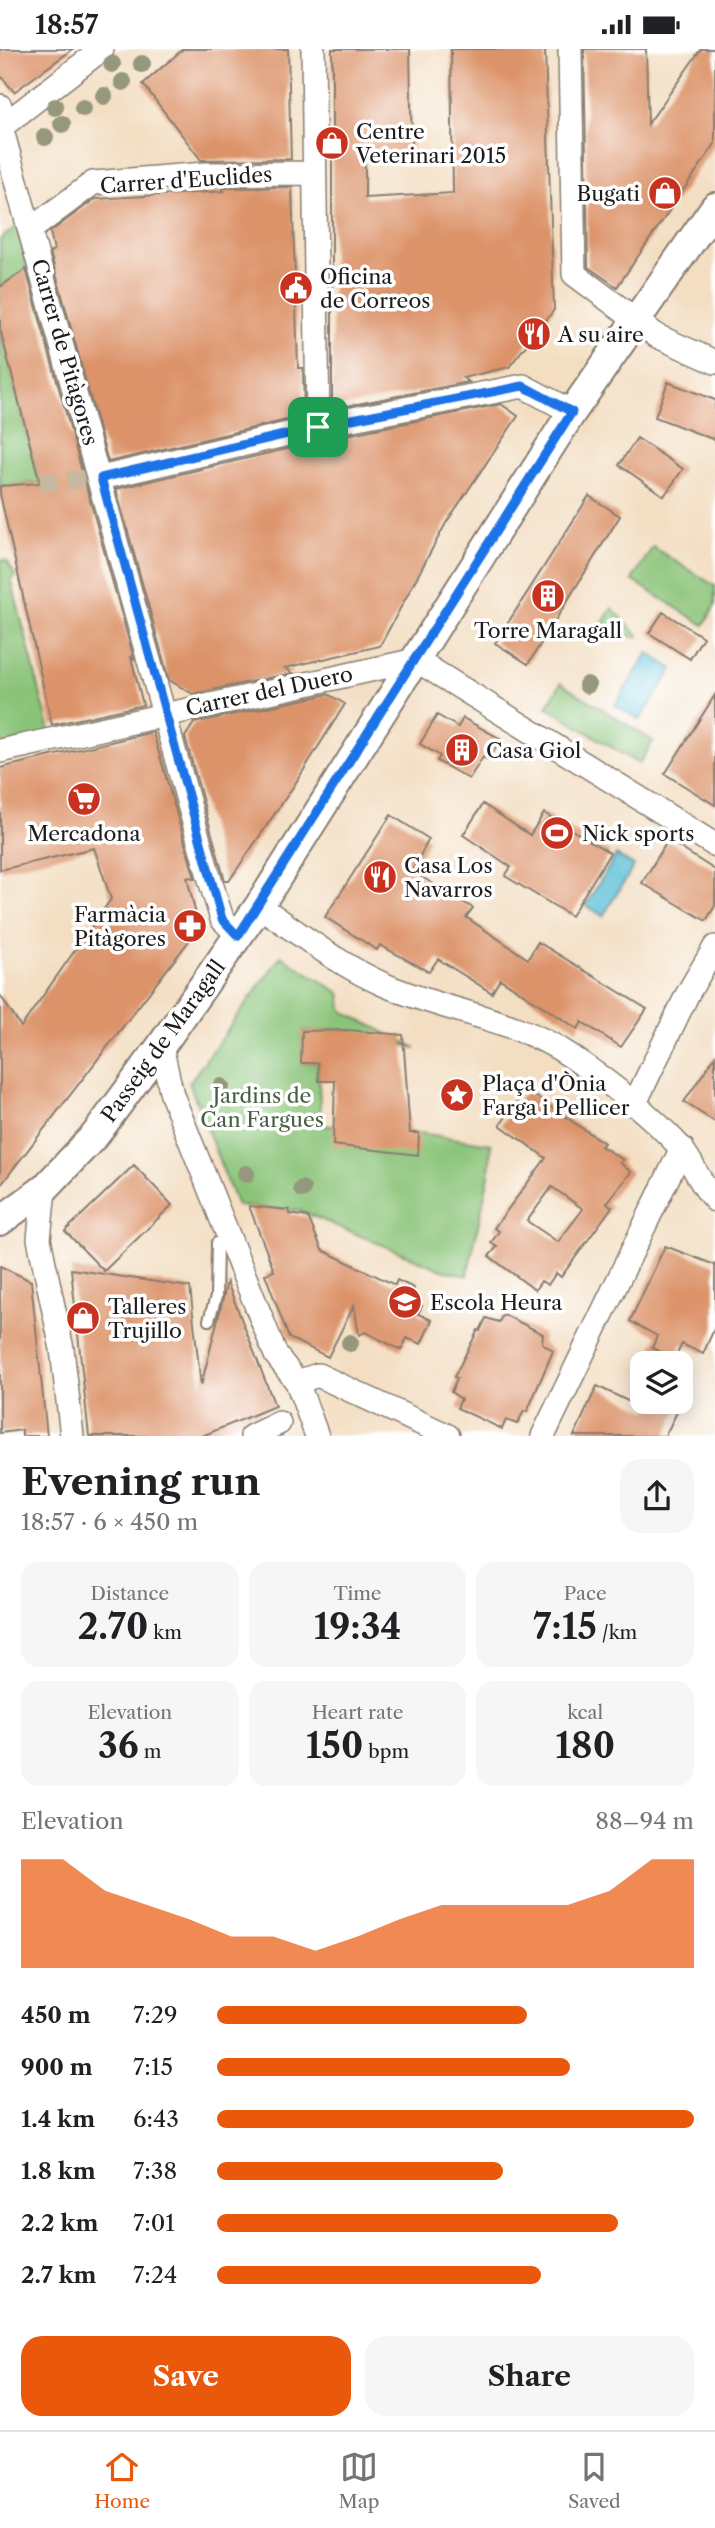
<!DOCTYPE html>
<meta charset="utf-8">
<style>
:root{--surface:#fff;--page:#f6f6f6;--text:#202124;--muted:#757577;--line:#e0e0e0;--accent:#ea580c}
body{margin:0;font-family:"Libre Caslon Text",serif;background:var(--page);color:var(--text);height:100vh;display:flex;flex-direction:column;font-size:26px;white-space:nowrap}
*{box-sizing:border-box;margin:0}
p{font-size:23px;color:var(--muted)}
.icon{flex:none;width:38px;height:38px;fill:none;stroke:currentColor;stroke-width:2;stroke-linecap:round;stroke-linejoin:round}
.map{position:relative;height:1387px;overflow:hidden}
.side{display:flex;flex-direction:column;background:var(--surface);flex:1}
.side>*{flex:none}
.buttons{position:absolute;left:630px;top:1302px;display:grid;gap:14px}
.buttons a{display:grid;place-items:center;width:63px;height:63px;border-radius:14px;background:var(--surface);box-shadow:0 4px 18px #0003;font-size:35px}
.pin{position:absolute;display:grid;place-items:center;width:60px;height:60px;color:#fff;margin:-30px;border-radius:14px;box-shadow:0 4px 10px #0006}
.round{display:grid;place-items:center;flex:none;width:74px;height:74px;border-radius:21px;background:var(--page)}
.summary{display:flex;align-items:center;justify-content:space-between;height:119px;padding:0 21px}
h1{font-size:38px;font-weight:800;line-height:52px}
.metrics{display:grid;grid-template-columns:repeat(3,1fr);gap:10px;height:119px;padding:7px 21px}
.metrics div{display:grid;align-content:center;border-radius:18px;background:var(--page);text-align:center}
.metrics b{font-size:35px;font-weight:800}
.metrics small{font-size:19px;font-weight:400}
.metrics p{font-size:19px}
.chart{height:196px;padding:14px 21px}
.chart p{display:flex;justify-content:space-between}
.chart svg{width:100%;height:126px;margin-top:7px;fill:var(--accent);opacity:.7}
.primary-button{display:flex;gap:14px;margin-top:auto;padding:14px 21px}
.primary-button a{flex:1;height:80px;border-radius:21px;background:var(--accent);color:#fff;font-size:28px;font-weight:800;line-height:80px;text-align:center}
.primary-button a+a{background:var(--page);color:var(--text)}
ul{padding:0 21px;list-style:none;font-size:23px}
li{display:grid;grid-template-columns:112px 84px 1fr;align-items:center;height:52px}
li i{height:18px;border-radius:9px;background:var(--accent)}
.status{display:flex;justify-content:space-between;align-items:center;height:49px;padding:0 35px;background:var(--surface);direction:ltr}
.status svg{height:19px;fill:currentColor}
.tab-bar{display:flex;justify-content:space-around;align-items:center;height:98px;border-top:2px solid var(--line);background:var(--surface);font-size:19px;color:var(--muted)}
.tab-bar a{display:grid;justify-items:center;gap:4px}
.tab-bar .current{color:var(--accent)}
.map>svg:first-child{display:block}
.green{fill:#8bc479;stroke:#54704a;stroke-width:2}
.water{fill:#59bed7;stroke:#3a6d7a;stroke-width:2}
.building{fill:#dc9369;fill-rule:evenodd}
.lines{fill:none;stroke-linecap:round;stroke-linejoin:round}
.pedestrian-tunnel{stroke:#c8b7a1;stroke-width:18;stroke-dasharray:18 9;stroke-linecap:butt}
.service-casing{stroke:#887d6f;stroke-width:14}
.minor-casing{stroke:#887d6f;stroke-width:26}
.tertiary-casing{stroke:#887d6f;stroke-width:32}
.service{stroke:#fff;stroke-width:10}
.minor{stroke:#fff;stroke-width:23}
.tertiary{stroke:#fff;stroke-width:28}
.tree{fill:#95987b}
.route-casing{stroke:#fff;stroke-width:14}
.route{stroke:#1a73e8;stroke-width:9}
.labels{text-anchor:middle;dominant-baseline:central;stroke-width:7;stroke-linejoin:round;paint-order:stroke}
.poi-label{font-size:21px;fill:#1c1c1c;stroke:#fff;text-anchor:start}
.street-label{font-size:21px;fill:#1c1c1c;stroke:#fff}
.park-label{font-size:21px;fill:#485f41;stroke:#fff}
</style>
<div class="status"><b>18:57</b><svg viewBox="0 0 49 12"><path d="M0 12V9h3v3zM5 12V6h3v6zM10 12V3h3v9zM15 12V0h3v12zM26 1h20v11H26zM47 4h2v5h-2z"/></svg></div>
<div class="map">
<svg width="715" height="1387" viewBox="0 0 715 1387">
<rect width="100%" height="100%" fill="#fff"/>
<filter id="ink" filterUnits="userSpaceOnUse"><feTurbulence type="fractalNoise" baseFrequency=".0143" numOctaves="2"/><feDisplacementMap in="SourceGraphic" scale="14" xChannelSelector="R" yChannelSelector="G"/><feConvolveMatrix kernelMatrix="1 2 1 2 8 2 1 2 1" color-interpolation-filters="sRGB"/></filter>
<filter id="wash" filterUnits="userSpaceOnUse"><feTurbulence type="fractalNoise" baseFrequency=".00686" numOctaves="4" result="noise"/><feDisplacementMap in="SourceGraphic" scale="28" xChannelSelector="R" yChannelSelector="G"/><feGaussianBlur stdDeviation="1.57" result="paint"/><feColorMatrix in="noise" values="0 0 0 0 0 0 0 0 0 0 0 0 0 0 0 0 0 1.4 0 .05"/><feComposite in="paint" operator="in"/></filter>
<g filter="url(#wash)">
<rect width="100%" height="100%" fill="#f3dec2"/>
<path class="green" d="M18,177l9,43 -27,18v-48z
M0,280l36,139 4,15 -40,3z
M653,498l62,39v20l-11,19 -72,-45z
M0,511l7,1 9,16 -5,2 40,156 -51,11z
M612,559l27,28v1l-43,-3z
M561,634l92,58 -14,23 -92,-57z
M281,907l59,37 2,15 4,5 70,35 -69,-18 -44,1 -1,32h16l3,62 21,2v3l77,3 72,11 -2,31 -22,101 -25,-6 -141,-59 -64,-5 -48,-123z"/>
<path class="water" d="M648,604l25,16 -33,51 -25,-15z
M616,806l18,11 -31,50 -17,-11z"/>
<g id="blocks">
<path class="building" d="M0,0h73l-59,43 -14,-17z
M183,0h105l3,110 -90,1 -58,-76z
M332,0h78l2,109h-47v40l88,-5 -2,-144h94l9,261 -45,57 -46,11 6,4 -137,27z
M584,0h62l2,75 53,-75h14v95l-98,143 -29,-20z
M292,138l6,181h5l1,48 -196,46 -58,-210 4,-2 -4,-18 45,-33 129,-8 -2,-3z
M26,220l108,390 -3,-2 12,48 -91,20 -52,-231v-8l40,-3 -40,-154v-42z
M668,333l47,18v40l-60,-23z
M501,355l17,12 -72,107 -66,123 -95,22 8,5 -100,21 -24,-14 -53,-191 234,-55z
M637,389l46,31 -19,27 -45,-31z
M589,447l31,20 -92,148 -33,-21z
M663,563l40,25 -13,22 -41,-26z
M328,645l17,10 -52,83 -64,94h-4l-40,-144 9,-14z
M715,646v110l-50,-31z
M437,666l21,12 5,-9 38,21 -13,21 -5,-3 -14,22 -32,-18 3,-5 -20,-12z
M153,683l42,146 -8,-1 12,51 -199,258v-191l21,32 90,-128 -17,-51 -94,22v-102z
M483,755l47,31 14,-22 66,40 -39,63 -66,-40 6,-9 -48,-32z
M391,766l38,24 -17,32 61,37 -7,9 62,42 10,-17 109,67 -26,38 -39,-25 -4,7 -78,-50 -8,14 -54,-34 -9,13 -49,-27 -3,5 -52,-33z
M668,791l47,30v36l-9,15 -64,-38z
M348,981l55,5 7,98h9l-1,22 -85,-10 2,-64h-16l-1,-18h-17l1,-32z
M715,1007v66l-31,-20z
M526,1041l78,53 -3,3 22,14 -3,3 11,9 -24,31 5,4 -51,70 -5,-4 -8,12 -7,-4 -6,9 -46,-34 8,-9 -6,-4 8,-12 -5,-3 52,-70 -46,-33zM552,1138l31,22 -25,33 -31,-21z
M134,1116l38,40 -68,66 -39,-40z
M249,1157l40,4 1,4 18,3 14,33 73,35 2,-5 17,8 -6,12 14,6 -4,8 14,6 -11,24 -14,-6 -6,12 -36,-18 -6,3 -5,-30 -26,52 -39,-19 -24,-64 9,-3z
M665,1197l50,19v62l-12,27 -21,-10 -7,14 -23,-10 5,-12 -27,-15z
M0,1217l31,15 16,155h-25v-6l-22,3z
M71,1220l119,18 11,99 26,-104 48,124 -73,30h-113z
M503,1265l40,20 -1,9 11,8 -26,61 -3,-1 -7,13 -11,-4 -4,9 -45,-21 4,-9 -10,-7 6,-14 -3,-1 24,-47 2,1 6,-13 13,4z
M597,1337l51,25 5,-9h29l-17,34h-91z"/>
</g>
</g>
<g filter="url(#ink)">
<use href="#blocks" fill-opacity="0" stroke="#887d6f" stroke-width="2"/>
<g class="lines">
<path class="pedestrian-tunnel" d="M40,434l54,-5"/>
<g class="service-casing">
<path id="service" d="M209,1271l7,-23 1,-54 12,-5"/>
</g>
<g class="minor-casing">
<path id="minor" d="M313,0l5,378
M570,0l4,225 83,62 58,26
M0,57l1,21 209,753 12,39 16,16
M0,79l102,-79
M30,181l63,-47 112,-9 109,-1
M101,429l246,-58 176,-34 49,26
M0,702l416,-91 299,185
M259,857c40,27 81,60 126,79 61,27 129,33 184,70 37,25 81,59 111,92 14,16 19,37 35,53
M161,997l11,49 104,260 21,27 20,54
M634,1056l54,-112 27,-46
M44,1140l-5,50 23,110 10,87
M297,1333l21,-7 130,61
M252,1387l27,-13
M543,1387l139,-288"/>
</g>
<g class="tertiary-casing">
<path id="tertiary" d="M0,1172l44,-32 52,-55 65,-88 98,-140 313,-494 143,-205"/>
</g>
<use href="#service" class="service"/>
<use href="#minor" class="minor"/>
<use href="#tertiary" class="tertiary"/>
</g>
<g class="tree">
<circle cx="112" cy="15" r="9"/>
<circle cx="142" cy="15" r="9"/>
<circle cx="123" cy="33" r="9"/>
<circle cx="104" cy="47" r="9"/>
<circle cx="55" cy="58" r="9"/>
<circle cx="83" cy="59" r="9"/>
<circle cx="62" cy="75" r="9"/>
<circle cx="45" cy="88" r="9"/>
<circle cx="587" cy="636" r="9"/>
<circle cx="221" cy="1038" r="9"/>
<circle cx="246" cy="1125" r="9"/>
<circle cx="302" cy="1140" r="9"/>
<circle cx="350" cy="1294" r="9"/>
</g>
</g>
<g class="lines" filter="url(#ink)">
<g class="route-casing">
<path id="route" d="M523,337l49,26 -334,524 -16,-17 -121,-441 246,-58z"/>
</g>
<use href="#route" class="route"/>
</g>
<defs>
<g id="shop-disc" transform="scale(1.75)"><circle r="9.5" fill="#c8321e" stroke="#fff"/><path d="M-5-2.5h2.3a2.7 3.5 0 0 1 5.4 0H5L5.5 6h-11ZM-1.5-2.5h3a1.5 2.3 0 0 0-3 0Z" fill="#fff"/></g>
<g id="civic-disc" transform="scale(1.75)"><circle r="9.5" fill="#c8321e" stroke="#fff"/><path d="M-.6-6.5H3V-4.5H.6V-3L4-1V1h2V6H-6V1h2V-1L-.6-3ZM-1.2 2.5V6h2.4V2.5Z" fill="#fff"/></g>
<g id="restaurant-disc" transform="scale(1.75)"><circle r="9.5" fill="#c8321e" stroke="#fff"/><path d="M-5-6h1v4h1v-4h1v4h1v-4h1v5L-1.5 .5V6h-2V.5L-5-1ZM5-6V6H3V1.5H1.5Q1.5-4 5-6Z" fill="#fff"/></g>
<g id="building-disc" transform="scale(1.75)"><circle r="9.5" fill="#c8321e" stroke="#fff"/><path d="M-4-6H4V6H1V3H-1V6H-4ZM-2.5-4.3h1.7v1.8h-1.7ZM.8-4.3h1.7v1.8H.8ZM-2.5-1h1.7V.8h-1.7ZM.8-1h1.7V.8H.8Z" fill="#fff"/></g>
<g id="supermarket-disc" transform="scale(1.75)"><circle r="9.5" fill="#c8321e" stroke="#fff"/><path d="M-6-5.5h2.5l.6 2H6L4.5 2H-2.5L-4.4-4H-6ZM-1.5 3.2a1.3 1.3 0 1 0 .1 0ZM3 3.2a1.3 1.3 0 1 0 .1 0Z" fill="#fff"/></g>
<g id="stadium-disc" transform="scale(1.75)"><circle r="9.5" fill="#c8321e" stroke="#fff"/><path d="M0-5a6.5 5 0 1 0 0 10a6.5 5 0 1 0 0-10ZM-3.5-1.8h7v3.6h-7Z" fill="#fff"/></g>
<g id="pharmacy-disc" transform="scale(1.75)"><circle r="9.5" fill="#c8321e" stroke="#fff"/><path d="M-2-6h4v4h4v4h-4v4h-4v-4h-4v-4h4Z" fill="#fff"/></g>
<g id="sight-disc" transform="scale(1.75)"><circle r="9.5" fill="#c8321e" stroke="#fff"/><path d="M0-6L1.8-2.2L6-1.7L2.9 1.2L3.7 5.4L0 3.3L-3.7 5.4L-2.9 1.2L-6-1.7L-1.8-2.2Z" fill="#fff"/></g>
<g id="school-disc" transform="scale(1.75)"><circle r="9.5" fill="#c8321e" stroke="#fff"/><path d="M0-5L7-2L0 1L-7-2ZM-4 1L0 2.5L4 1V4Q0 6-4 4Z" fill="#fff"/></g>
</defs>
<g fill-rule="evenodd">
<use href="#shop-disc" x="332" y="94"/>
<use href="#shop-disc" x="665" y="144"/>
<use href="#civic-disc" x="296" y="239"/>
<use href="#restaurant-disc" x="534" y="285"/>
<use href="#building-disc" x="548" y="547"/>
<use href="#building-disc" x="462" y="701"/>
<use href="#supermarket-disc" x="84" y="750"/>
<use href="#stadium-disc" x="557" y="784"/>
<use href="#restaurant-disc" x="380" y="828"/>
<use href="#pharmacy-disc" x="190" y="877"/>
<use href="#sight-disc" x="457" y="1046"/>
<use href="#school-disc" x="405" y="1253"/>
<use href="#shop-disc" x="83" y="1269"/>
</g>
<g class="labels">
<g class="poi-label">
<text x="356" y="82">Centre<tspan x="356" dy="24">Veterinari 2015</tspan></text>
<text x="640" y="144" text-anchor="end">Bugati</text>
<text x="320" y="227">Oficina<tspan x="320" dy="24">de Correos</tspan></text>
<text x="558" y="285">A su aire</text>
<text x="548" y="581" text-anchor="middle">Torre Maragall</text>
<text x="486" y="701">Casa Giol</text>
<text x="84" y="784" text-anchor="middle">Mercadona</text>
<text x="582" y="784">Nick sports</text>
<text x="404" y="816">Casa Los<tspan x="404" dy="24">Navarros</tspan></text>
<text x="166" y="865" text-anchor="end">Farmàcia<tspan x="166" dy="24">Pitàgores</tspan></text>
<text x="482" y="1034">Plaça d'Ònia<tspan x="482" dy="24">Farga i Pellicer</tspan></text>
<text x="430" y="1253">Escola Heura</text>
<text x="108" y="1257">Talleres<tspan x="108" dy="24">Trujillo</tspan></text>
</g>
<g class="street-label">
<text transform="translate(186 131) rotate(-4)">Carrer d'Euclides</text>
<text transform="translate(65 303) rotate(74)">Carrer de Pitàgores</text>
<text transform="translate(269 642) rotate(-12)">Carrer del Duero</text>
<text transform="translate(163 992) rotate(-54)">Passeig de Maragall</text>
</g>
<g class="park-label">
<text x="262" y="1046">Jardins de<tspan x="262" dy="24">Can Fargues</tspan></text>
</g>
</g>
</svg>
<div class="buttons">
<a><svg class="icon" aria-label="layers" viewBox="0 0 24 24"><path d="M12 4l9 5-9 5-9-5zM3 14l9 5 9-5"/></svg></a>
</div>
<div class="pin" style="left:318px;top:378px;background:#1e9e55"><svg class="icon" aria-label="arrive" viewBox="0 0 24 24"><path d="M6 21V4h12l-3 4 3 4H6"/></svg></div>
</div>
<section class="side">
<div class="summary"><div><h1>Evening run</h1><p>18:57 · 6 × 450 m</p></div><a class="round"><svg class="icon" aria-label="share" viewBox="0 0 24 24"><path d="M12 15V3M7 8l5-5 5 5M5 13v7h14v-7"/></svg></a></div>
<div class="metrics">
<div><p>Distance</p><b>2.70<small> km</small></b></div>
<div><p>Time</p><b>19:34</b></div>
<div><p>Pace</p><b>7:15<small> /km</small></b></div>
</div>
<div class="metrics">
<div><p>Elevation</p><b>36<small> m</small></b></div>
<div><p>Heart rate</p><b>150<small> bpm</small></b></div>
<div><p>kcal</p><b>180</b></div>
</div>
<div class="chart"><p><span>Elevation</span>88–94 m</p>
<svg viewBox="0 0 160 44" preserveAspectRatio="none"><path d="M0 44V6L10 6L20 17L30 22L40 27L50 33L60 33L70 38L80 33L90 27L100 22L110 22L120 22L130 22L140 17L150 6L160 6V44z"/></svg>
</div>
<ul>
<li><b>450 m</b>7:29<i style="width:65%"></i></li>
<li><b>900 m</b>7:15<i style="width:74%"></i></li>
<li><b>1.4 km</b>6:43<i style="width:100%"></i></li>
<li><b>1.8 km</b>7:38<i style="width:60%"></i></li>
<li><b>2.2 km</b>7:01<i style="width:84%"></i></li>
<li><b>2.7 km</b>7:24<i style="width:68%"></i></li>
</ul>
<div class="primary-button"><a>Save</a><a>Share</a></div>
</section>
<nav class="tab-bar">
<a class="current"><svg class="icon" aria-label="home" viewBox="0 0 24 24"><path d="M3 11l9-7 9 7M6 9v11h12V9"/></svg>Home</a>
<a><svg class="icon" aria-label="map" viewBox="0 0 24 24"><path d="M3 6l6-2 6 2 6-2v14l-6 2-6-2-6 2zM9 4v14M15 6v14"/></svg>Map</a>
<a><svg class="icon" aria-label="saved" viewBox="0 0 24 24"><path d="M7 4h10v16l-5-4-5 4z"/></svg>Saved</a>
</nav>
